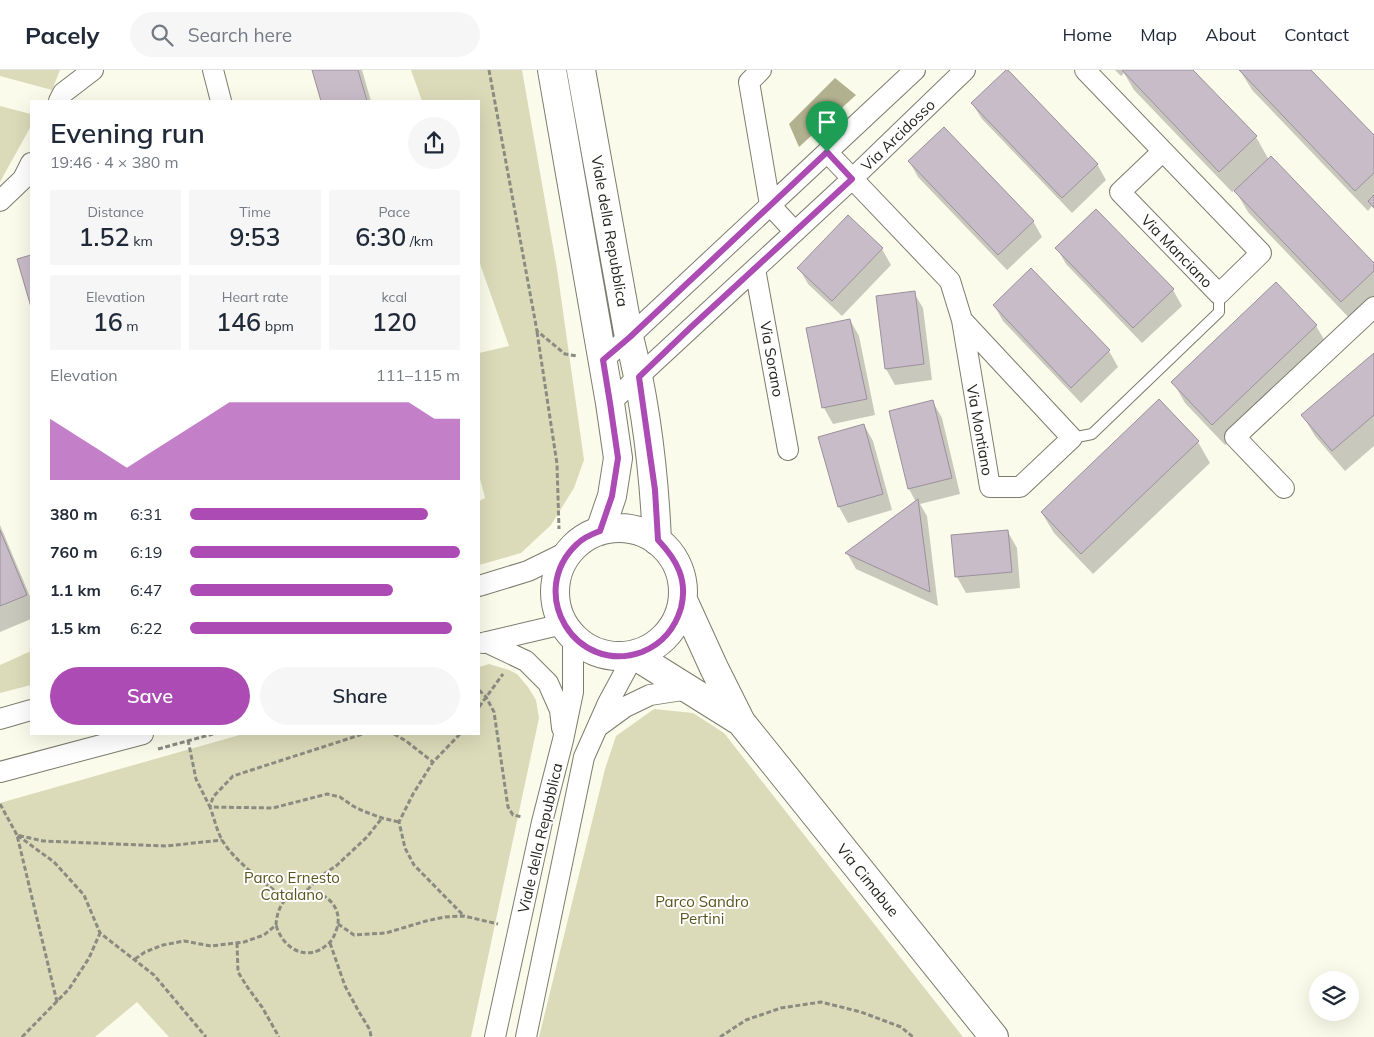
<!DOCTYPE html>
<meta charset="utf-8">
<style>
:root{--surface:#fff;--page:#f6f6f7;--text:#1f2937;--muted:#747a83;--line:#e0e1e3;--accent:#ab4bb3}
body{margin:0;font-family:Mulish,sans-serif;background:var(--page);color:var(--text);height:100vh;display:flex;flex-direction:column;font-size:19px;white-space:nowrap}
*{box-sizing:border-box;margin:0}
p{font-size:16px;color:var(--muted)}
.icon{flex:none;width:28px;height:28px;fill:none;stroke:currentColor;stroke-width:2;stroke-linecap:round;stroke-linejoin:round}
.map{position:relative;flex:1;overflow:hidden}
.details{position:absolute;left:30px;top:30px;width:450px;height:635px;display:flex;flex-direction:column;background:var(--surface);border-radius:0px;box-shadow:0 5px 20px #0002}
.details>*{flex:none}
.controls{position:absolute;left:1309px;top:901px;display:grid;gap:10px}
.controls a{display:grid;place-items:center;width:50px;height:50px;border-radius:50%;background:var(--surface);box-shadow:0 5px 20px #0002;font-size:25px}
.pin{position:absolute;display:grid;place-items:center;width:42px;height:42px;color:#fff;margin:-51px -21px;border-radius:50% 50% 50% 0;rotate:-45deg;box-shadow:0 0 5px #0007}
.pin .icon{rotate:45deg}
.round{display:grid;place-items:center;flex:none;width:52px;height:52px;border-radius:26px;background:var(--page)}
.head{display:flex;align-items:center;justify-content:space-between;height:85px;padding:0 20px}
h1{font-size:28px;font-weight:600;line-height:38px}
.figures{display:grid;grid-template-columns:repeat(3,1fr);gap:8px;height:85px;padding:5px 20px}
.figures div{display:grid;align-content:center;border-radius:0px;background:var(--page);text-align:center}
.figures b{font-size:25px;font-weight:600}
.figures small{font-size:14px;font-weight:400}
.figures p{font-size:14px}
.chart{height:140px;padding:10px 20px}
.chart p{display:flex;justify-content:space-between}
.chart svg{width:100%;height:90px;margin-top:5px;fill:var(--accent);opacity:.7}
.primary-button{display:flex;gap:10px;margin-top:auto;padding:10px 20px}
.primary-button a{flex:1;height:58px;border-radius:30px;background:var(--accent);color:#fff;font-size:20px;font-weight:600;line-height:58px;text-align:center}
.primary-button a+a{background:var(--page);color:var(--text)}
ul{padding:0 20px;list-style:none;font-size:16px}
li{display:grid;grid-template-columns:80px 60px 1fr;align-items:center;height:38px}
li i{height:12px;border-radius:6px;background:var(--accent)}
header{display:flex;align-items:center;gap:30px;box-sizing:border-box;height:70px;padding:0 25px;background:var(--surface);border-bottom:1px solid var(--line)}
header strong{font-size:24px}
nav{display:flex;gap:28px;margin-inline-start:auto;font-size:18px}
.search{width:350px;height:45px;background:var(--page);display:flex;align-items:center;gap:12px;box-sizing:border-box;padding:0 18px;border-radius:28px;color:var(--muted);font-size:19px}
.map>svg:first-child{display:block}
.green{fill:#dbdbba}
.water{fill:#b2b18f}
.shadow{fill:#0003}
.building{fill:#c8bcc8;stroke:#9b909c}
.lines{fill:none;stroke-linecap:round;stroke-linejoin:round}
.lane-casing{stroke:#7c7c6d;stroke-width:12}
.street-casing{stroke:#7c7c6d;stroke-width:22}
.secondary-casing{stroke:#7c7c6d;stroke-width:30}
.path{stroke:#8b8b81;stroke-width:3;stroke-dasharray:5 2.5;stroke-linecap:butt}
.lane{stroke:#fff;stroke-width:10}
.street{stroke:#fff;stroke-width:20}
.secondary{stroke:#fff;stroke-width:28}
.route-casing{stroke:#fff;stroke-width:10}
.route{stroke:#ab4bb3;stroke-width:6}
.labels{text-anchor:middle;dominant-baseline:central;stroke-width:4;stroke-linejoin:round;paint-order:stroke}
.street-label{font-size:15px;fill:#25251f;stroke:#fff}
.park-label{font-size:15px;fill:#59561d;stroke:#fff}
</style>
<header>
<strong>Pacely</strong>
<div class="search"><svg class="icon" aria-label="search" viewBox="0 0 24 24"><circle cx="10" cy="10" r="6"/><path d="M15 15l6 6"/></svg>Search here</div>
<nav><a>Home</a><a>Map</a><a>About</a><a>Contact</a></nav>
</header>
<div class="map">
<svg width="1374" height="967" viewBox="0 0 1374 967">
<rect width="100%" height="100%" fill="#fbfbeb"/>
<path class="green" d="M0,0h60l-8,20 -52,-14z
M411,0h111l35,199 27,191 -10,28 -23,37 -30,28 -42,12v-64l6,-3 -6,-23v-122l30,-7 -30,-85v-160h-57z
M0,36l31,8v12l-31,56z
M31,581v34l-31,8v-28z
M489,594l20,6 8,4 11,13 8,13 3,18 -68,319h-302l-32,-35 -42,35h-95v-234l243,-69h236v-67z
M654,639l39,4 31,20 239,304h-424l66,-268 11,-33z"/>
<path class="water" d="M835,8l21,17 -57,52 -10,-23z"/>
<path class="shadow" d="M313,0h49l9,31h-49z
M1115,0h77l64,67 13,23 105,105v38l-21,19 -105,-110 -13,-22 -3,2 -98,-102 -10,-17 -3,3z
M1240,0h70l64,67v72l-2,-3 -4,5 -116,-121z
M972,33l125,61 9,16 -34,33 -90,-94z
M909,91l124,60 9,16 -35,33 -89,-93z
M1057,178l116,42 9,16 -40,37 -76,-79z
M882,179l9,16 -49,51 -34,-32 -9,-16z
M1031,200l78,81 9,16 -37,36 -78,-82 -9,-16z
M914,223l9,15 9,72 -37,5 -9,-16z
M850,250l9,16 16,79 -42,9 -9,-16 -17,-79z
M1316,256l12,20 -103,99 -40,-42 -12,-21z
M1374,284v92l-29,25 -30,-35 -12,-20z
M933,332l9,16 18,76 -40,10 7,12 11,90 -82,-37 -9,-16 69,-51 -7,-13z
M864,355l9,16 19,69 -44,13 -9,-16z
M1198,372l12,21 -117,111 -39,-41 -12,-20z
M0,455l31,74v20l-31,13z
M1008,462l9,16 3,40 -54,5 -9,-16 -4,-40z"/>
<path class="building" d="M312,0h46l9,31h-46z
M1006,0h2l90,94 -36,34 -91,-95z
M1122,0h71l64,66 -38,36z
M1239,0h72l63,65v38l-19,18z
M944,57l90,94 -36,34 -90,-94z
M1271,86l103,107v8l-33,31 -107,-111z
M1374,125v13l-6,-7z
M1096,139l78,80 -41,39 -78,-80z
M848,145l35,33 -51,53 -35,-33z
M31,185v52l-14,-48z
M1031,198l79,82 -39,38 -78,-83z
M1276,212l41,43 -105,100 -41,-43z
M915,221l9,73 -39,5 -9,-73z
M850,249l17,80 -45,9 -16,-80z
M1374,283v62l-42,36 -31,-36z
M1159,329l40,42 -118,113 -40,-42z
M933,330l19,78 -44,11 -19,-78z
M864,354l19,70 -45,13 -20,-70z
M918,429l12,93 -85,-39z
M0,460l27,65 -27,11z
M1008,460l4,42 -57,5 -4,-42z"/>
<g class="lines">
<g class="lane-casing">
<path id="lane" d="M1072,368l20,-4 127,-122v-18"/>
</g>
<g class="street-casing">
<path id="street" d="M213,0l8,31
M761,0l-12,12 21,123 25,27
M1085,0l176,183 -42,41 -99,-102 43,-41
M59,31l4,-8 30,-23
M827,82l123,129 12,39 28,167h30l52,-49 -110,-118
M0,131l23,-22 8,-16
M755,199l33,181
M603,290l26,-23 286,-267
M610,333l242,-224 113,-109
M1284,418l-49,-51 139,-130
M479,516l49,-15 43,-21
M486,572l40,19 22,22 12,27 2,18
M483,573l80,-19
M0,649l31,-9
M599,656l26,-19 25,-12 39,-6
M0,702l143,-38
M495,967l47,-215 21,-82 10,-48v-55
M526,967l58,-280 24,-54 26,-48"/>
</g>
<g class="secondary-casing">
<path id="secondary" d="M552,0l58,333 8,55 -6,38 -12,35
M581,0l48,267c17,66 25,135 28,204
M555 522a64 64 0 1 1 128 0a64 64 0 1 1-128 0Z
M683,530l31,68 27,54 253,315
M634,585l107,67"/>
</g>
<path class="path" d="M489,0l48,261 28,23 12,2
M537,262l20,132 2,65
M479,620l7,7 8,15 14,95 5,8 9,2
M479,637l24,-33
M394,664l12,7 27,21
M460,664l-27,28 -20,32 -14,28 6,26 9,17 50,51
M188,670l8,39 14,28 63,1 54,-14 13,3 13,9 10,5 19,7 17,4
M158,679l55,-15
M0,734l17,31 26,6 123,5 56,-6
M307,820l14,-14 15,-10 31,-29 15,-19
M286,829c-19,-14 -52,-38 -64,-59 -5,-9 -8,-22 -12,-33l3,-10 20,-21 130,-42
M338,854l16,11 32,-2 40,-12 19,-4 19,-1 34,8
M237,873l1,29 10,16 14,19 17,30
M330,873l15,43 14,26 11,18 1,7
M135,889l10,-7 18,-7 21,-4 27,5 33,-4 20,-7 12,-10c3,-54 72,-36 61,3 -2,6 -4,12 -9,16 -21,19 -45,5 -52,-19
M57,932l-40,-167 37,27 30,33 16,38 54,42 52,62
M22,967l47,-48 20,-31 11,-25
M720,967l26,-17 35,-12 40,-6 40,10 40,15 12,10"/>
<use href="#lane" class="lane"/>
<use href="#street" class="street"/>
<use href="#secondary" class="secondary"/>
</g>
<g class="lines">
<g class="route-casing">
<path id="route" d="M827,82l25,27 -162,149 -51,49 16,113 3,50c19,20 30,40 23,68 -6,20 -19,36 -39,44 -66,24 -117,-59 -65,-108 6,-6 15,-10 23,-13l12,-35 6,-38 -8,-55 -7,-43 27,-23z"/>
</g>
<use href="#route" class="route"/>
</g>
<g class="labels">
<g class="street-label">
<text transform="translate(898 65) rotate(-44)">Via Arcidosso</text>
<text transform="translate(610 161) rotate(80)">Viale della Repubblica</text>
<text transform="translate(1177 181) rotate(46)">Via Manciano</text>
<text transform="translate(772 289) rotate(80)">Via Sorano</text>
<text transform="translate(980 360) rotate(80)">Via Montiano</text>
<text transform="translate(540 768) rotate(-77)">Viale della Repubblica</text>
<text transform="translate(868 810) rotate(51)">Via Cimabue</text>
</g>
<g class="park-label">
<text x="292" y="807">Parco Ernesto<tspan x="292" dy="17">Catalano</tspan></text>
<text x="702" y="831">Parco Sandro<tspan x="702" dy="17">Pertini</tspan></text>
</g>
</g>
</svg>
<div class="controls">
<a><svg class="icon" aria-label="layers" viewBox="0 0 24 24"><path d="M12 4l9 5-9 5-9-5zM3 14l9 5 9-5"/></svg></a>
</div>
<div class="pin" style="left:827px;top:82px;background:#1e9e55"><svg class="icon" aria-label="arrive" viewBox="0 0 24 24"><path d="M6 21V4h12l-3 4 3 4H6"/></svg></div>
<section class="details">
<div class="head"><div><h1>Evening run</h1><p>19:46 · 4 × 380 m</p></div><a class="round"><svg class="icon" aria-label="share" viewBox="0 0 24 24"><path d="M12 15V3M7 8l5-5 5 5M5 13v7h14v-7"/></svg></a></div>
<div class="figures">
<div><p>Distance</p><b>1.52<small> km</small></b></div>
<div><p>Time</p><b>9:53</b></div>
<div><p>Pace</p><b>6:30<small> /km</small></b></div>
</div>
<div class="figures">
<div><p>Elevation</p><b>16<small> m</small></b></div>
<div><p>Heart rate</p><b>146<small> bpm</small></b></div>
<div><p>kcal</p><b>120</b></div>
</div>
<div class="chart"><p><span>Elevation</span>111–115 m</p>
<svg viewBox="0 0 160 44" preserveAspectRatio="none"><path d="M0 44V14L10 22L20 30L30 38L40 30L50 22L60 14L70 6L80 6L90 6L100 6L110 6L120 6L130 6L140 6L150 14L160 14V44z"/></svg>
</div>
<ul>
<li><b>380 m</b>6:31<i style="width:88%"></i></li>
<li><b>760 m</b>6:19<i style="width:100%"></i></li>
<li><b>1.1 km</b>6:47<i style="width:75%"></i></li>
<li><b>1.5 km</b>6:22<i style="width:97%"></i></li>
</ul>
<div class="primary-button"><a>Save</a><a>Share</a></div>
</section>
</div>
